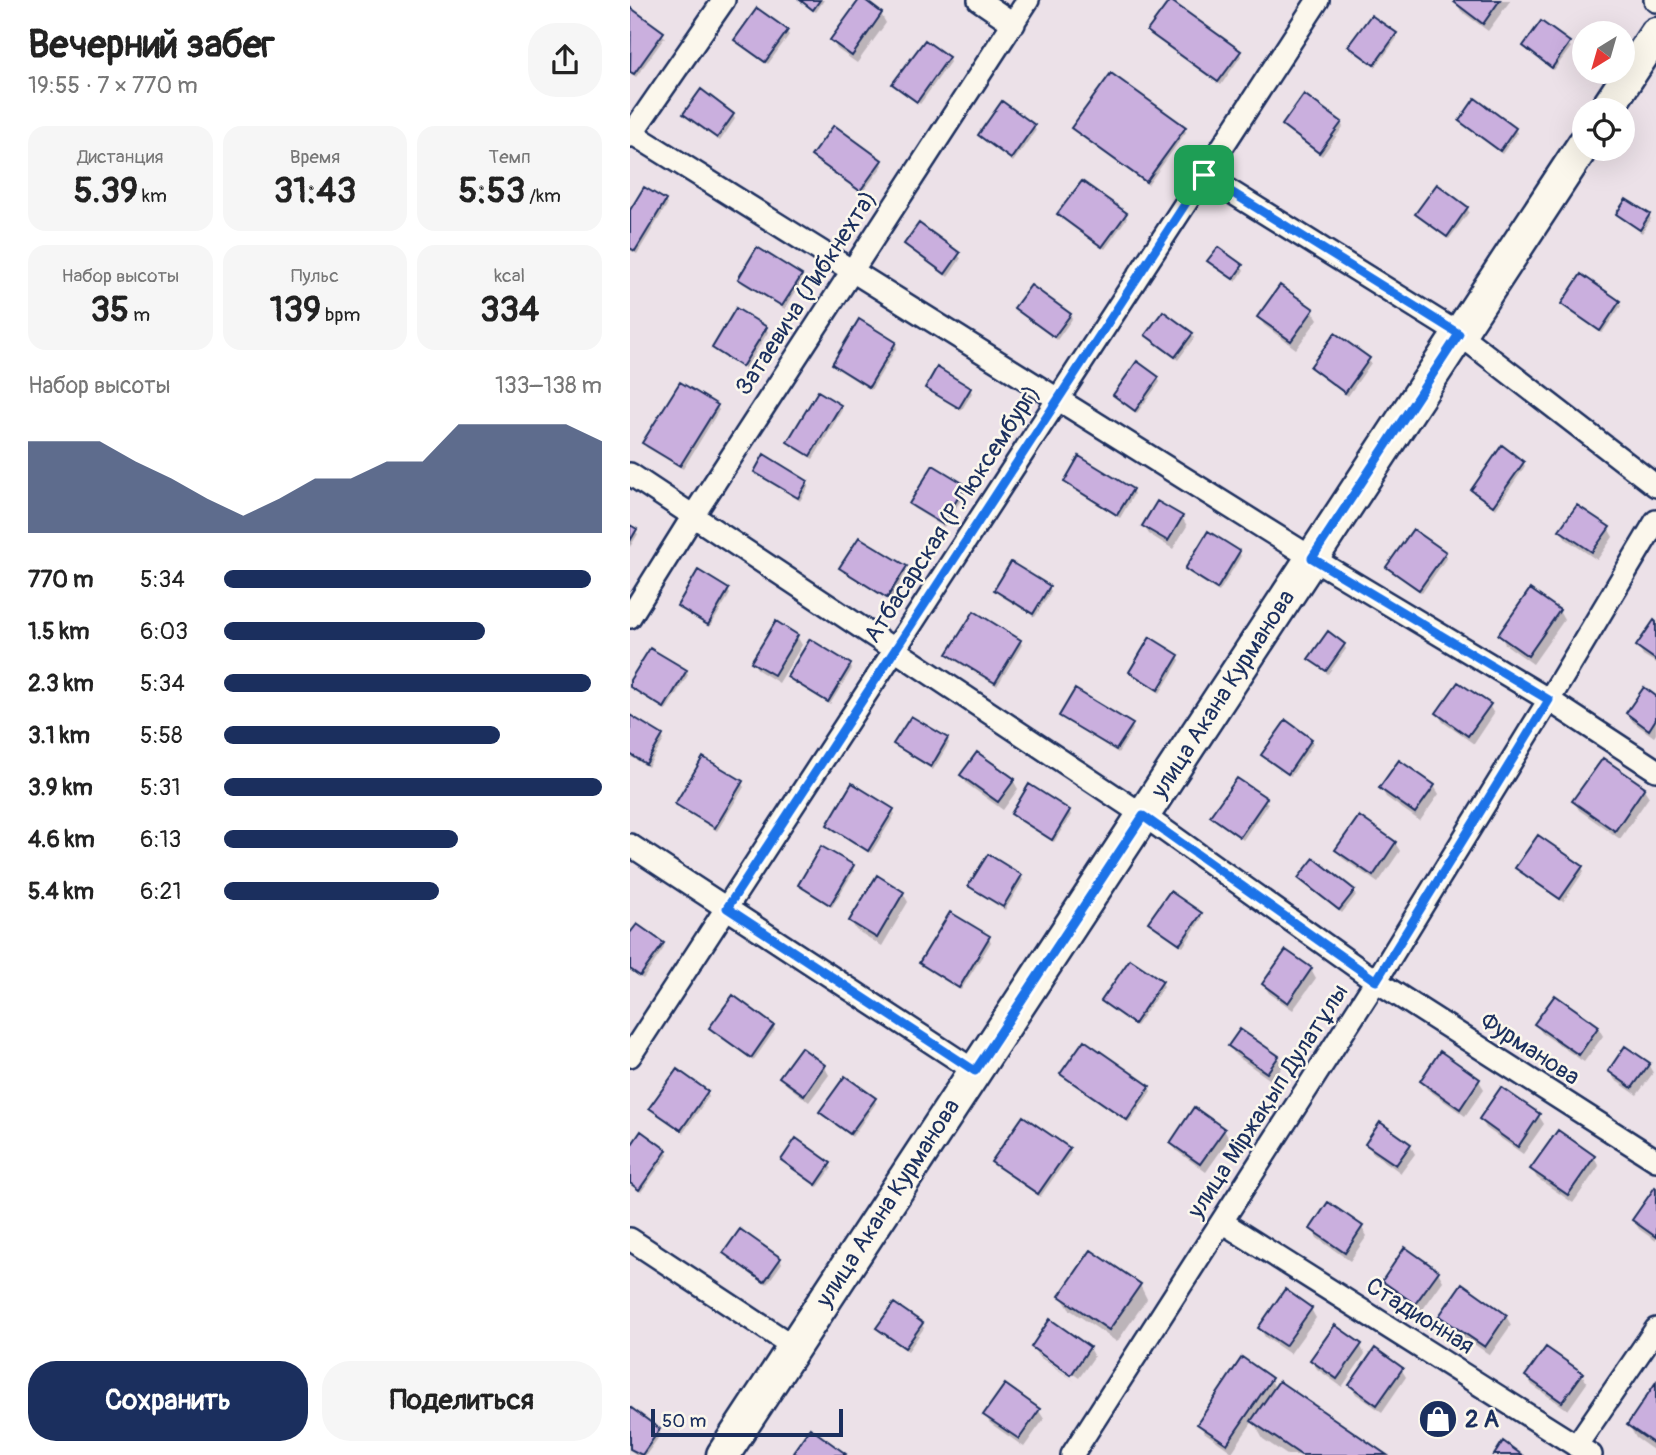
<!DOCTYPE html>
<html lang="ru">
<meta charset="utf-8">
<style>
:root{--surface:#fff;--page:#f6f6f6;--text:#222;--muted:#767676;--accent:#1b2f5e}
body{margin:0;font-family:Pangolin,sans-serif;background:var(--page);color:var(--text);height:100vh;display:flex;flex-direction:column;font-size:26px;white-space:nowrap}
*{box-sizing:border-box;margin:0}
p{font-size:23px;color:var(--muted)}
.icon{flex:none;width:38px;height:38px;fill:none;stroke:currentColor;stroke-width:2;stroke-linecap:round;stroke-linejoin:round}
.map{position:relative;flex:1;overflow:hidden}
.drawer{display:flex;flex-direction:column;background:var(--surface);width:630px}
.drawer>*{flex:none}
.needle{width:46px;rotate:217deg}
.controls{position:absolute;left:942px;top:21px;display:grid;gap:14px}
.controls a{display:grid;place-items:center;width:63px;height:63px;border-radius:50%;background:var(--surface);box-shadow:0 7px 28px #0002;font-size:35px}
.scale{position:absolute;left:21px;bottom:18px;width:192px;box-sizing:border-box;padding-left:7px;border:4px solid #1b2f5e;border-top:0;font-size:19px;line-height:24px;white-space:nowrap;color:#1b2f5e;-webkit-text-stroke:5px #fbf7ec;paint-order:stroke}
.pin{position:absolute;display:grid;place-items:center;width:60px;height:60px;color:#fff;margin:-30px;border-radius:14px;box-shadow:0 4px 10px #0006}
.round{display:grid;place-items:center;flex:none;width:74px;height:74px;border-radius:28px;background:var(--page)}
.overview{display:flex;align-items:center;justify-content:space-between;height:119px;padding:0 28px}
h1{font-size:38px;font-weight:700;line-height:52px}
.metrics{display:grid;grid-template-columns:repeat(3,1fr);gap:10px;height:119px;padding:7px 28px}
.metrics div{display:grid;align-content:center;border-radius:18px;background:var(--page);text-align:center}
.metrics b{font-size:35px;font-weight:700}
.metrics small{font-size:19px;font-weight:400}
.metrics p{font-size:19px}
.chart{height:196px;padding:14px 28px}
.chart p{display:flex;justify-content:space-between}
.chart svg{width:100%;height:126px;margin-top:7px;fill:var(--accent);opacity:.7}
.cta{display:flex;gap:14px;margin-top:auto;padding:14px 28px}
.cta a{flex:1;height:80px;border-radius:28px;background:var(--accent);color:#fff;font-size:28px;font-weight:700;line-height:80px;text-align:center}
.cta a+a{background:var(--page);color:var(--text)}
ul{padding:0 28px;list-style:none;font-size:23px}
li{display:grid;grid-template-columns:112px 84px 1fr;align-items:center;height:52px}
li i{height:18px;border-radius:9px;background:var(--accent)}
main{display:flex;flex:1;min-height:0}
.map>svg:first-child{display:block}
.shadow{fill:#0003}
.building{fill:#caafde;stroke:#1b2f5e;stroke-width:2}
.lines{fill:none;stroke-linecap:round;stroke-linejoin:round}
.minor-casing{stroke:#1b2f5e;stroke-width:26}
.secondary-casing{stroke:#1b2f5e;stroke-width:37}
.minor{stroke:#fbf7ec;stroke-width:21}
.secondary{stroke:#fbf7ec;stroke-width:32}
.route-casing{stroke:#fff;stroke-width:14}
.route{stroke:#1a73e8;stroke-width:9}
.labels{text-anchor:middle;dominant-baseline:central;stroke-width:5;stroke-linejoin:round;paint-order:stroke}
.street-label{font-size:24px;fill:#1b2f5e;stroke:#fbf7ec}
.poi-label{font-size:24px;font-weight:bold;fill:#1b2f5e;stroke:#fbf7ec;text-anchor:start}
</style>
<main>
<section class="drawer">
<div class="overview"><div><h1>Вечерний забег</h1><p>19:55 · 7 × 770 m</p></div><a class="round"><svg class="icon" aria-label="share" viewBox="0 0 24 24"><path d="M12 15V3M7 8l5-5 5 5M5 13v7h14v-7"/></svg></a></div>
<div class="metrics">
<div><p>Дистанция</p><b>5.39<small> km</small></b></div>
<div><p>Время</p><b>31:43</b></div>
<div><p>Темп</p><b>5:53<small> /km</small></b></div>
</div>
<div class="metrics">
<div><p>Набор высоты</p><b>35<small> m</small></b></div>
<div><p>Пульс</p><b>139<small> bpm</small></b></div>
<div><p>kcal</p><b>334</b></div>
</div>
<div class="chart"><p><span>Набор высоты</span>133–138 m</p>
<svg viewBox="0 0 160 44" preserveAspectRatio="none"><path d="M0 44V12L10 12L20 12L30 19L40 25L50 32L60 38L70 32L80 25L90 25L100 19L110 19L120 6L130 6L140 6L150 6L160 12V44z"/></svg>
</div>
<ul>
<li><b>770 m</b>5:34<i style="width:97%"></i></li>
<li><b>1.5 km</b>6:03<i style="width:69%"></i></li>
<li><b>2.3 km</b>5:34<i style="width:97%"></i></li>
<li><b>3.1 km</b>5:58<i style="width:73%"></i></li>
<li><b>3.9 km</b>5:31<i style="width:100%"></i></li>
<li><b>4.6 km</b>6:13<i style="width:62%"></i></li>
<li><b>5.4 km</b>6:21<i style="width:57%"></i></li>
</ul>
<div class="cta"><a>Сохранить</a><a>Поделиться</a></div>
</section>
<div class="map">
<svg width="1026" height="1455" viewBox="0 0 1026 1455">
<rect width="100%" height="100%" fill="#ece1e8"/>
<filter id="ink" filterUnits="userSpaceOnUse"><feTurbulence type="fractalNoise" baseFrequency=".0143" numOctaves="2"/><feDisplacementMap in="SourceGraphic" scale="14" xChannelSelector="R" yChannelSelector="G"/><feConvolveMatrix kernelMatrix="1 2 1 2 8 2 1 2 1" color-interpolation-filters="sRGB"/></filter>
<g filter="url(#ink)">
<path class="shadow" d="M169,0h25l-8,12z
M231,0l20,14 5,9 -29,40 -20,-14 -5,-9z
M827,0h53v1l-22,30 -27,-20 -5,-9z
M1,11l34,26 -29,40 -6,-4z
M911,23l30,24 -17,23 -29,-24z
M156,31l3,4 -21,29 -31,-24z
M519,31l90,21 2,4 -20,29z
M765,34l2,4 -21,29 -26,-20z
M318,58l2,4 -30,42 -25,-20z
M373,104l33,26 -23,32 -33,-27z
M55,114l48,1 2,4 -15,22z
M831,121l54,8 2,4 -15,21z
M711,123l2,4 -21,29 -38,-30z
M443,128h111l2,4 -38,53z
M183,156l68,5 2,4 -21,28z
M35,201l2,4 -30,49 -7,-4v-37z
M837,208l2,4 -20,27 -32,-25z
M495,214l2,4 -22,31 -46,-34z
M988,214l31,2 2,3 -9,14z
M289,226l42,32 -13,19 -42,-33z
M588,249l26,21 -8,12 -26,-21z
M170,276l3,4 -18,29 -43,-26 -2,-4z
M989,302l2,4 -19,27 -39,-29z
M386,308l54,7 2,4 -15,21z
M682,310l6,9 -22,30 -32,-24 -5,-8z
M136,328l2,4 -23,37 -29,-17 -2,-4z
M562,334l2,4 -16,22 -31,-25z
M706,335l35,28 -23,33 -36,-28z
M265,343l2,4 -26,43 -35,-22 -2,-4z
M528,378l2,4 -23,31 -22,-18z
M297,388l43,1 2,4 -11,18 -32,-20z
M86,406l3,4 -36,59 -37,-22 -2,-4z
M210,406l2,4 -29,49 -22,-13 -2,-4z
M893,463l2,3 -29,43 -21,-15 -2,-4z
M126,472l51,11 2,3 -9,15 -42,-26z
M436,482l66,8 2,4 -14,24 -52,-32z
M334,486l3,4 -23,37 -31,-19 -2,-4z
M552,517l5,9 -14,23 -24,-15 -5,-8z
M0,527l8,7 -8,13z
M978,528l5,9 -16,23 -31,-21 -5,-9z
M609,552l2,4 -22,36 -30,-19 -2,-4z
M815,553l2,4 -25,36 -34,-26z
M275,568l2,3 -17,29 -47,-28 -2,-3z
M418,587l3,4 -16,26 -37,-23 -2,-3z
M98,591l2,3 -20,33 -29,-17 -2,-4z
M929,611l5,9 -31,44 -28,-20 -5,-9z
M1026,624v39l-13,-8 -5,-9z
M167,636l5,9 -23,38 -21,-13 -5,-8z
M390,641l2,4 -25,41 -46,-28 -2,-4z
M714,645l2,4 -18,25 -18,-15z
M548,657l2,3 -20,33 -27,-17 -2,-4z
M220,665l2,4 -22,35 -39,-23 -2,-4z
M56,672l2,3 -22,35 -36,-23v-3z
M1026,698v36l-2,3 -21,-15 -5,-9z
M859,705l5,9 -20,30 -31,-22 -5,-8z
M431,716l70,9 2,4 -15,24 -54,-34z
M0,717l32,20 2,3 -16,27 -18,-11z
M317,739l2,4 -16,27 -35,-22 -3,-4z
M681,740l2,4 -22,32 -27,-21z
M973,760l41,29 5,8 -29,42 -41,-29 -5,-9z
M332,776l51,4 5,9 -15,21 -36,-26z
M607,780l31,23 -25,37 -30,-24z
M111,783l3,4 -27,44 -38,-24 -2,-3z
M804,786l5,8 -19,27 -34,-24 -5,-9z
M262,810l3,4 -24,39 -40,-24 -2,-4z
M439,811l2,4 -17,27 -39,-24 -2,-4z
M765,843l5,8 -22,32 -36,-25 -5,-8z
M684,860l42,35 -14,18 -42,-35z
M222,867l2,4 -22,36 -30,-18 -2,-4z
M887,868h65l2,3 -21,31z
M391,877l2,3 -18,30 -32,-20 -3,-4z
M273,893l5,9 -26,44 -26,-16 -5,-9z
M320,914l39,24 2,4 -30,48 -38,-23 -2,-4z
M570,914l2,4 -19,29 -33,-25z
M0,936l32,8 2,4 -21,31 -13,-9z
M681,969l5,9 -23,32 -24,-17 -5,-8z
M532,983l2,3 -28,40 -33,-25z
M906,1024l62,3 5,9 -19,26 -42,-29z
M143,1026l2,4 -22,31 -42,-32z
M454,1042l65,46 2,3 -22,32 -65,-46 -2,-3z
M600,1046l48,11 5,9 -11,15 -37,-26z
M811,1054l38,27 5,8 -19,27 -38,-27 -5,-8z
M1018,1064l5,9 -16,22 -22,-15 -5,-9z
M194,1066l5,9 -20,27 -22,-17 -6,-8z
M77,1092l2,4 -26,37 -31,-25z
M244,1099l2,4 -24,34 -31,-25z
M909,1116l5,8 -21,30 -37,-26 -5,-9z
M594,1130l5,9 -23,33 -29,-21 -5,-8z
M166,1141l36,27 -14,19 -35,-27z
M737,1144l43,1 5,9 -14,19 -29,-21z
M0,1150l36,1 2,4 -27,37 -11,-8z
M439,1150l2,3 -31,44 -47,-35z
M964,1157l5,9 -26,37 -36,-25 -5,-9z
M1026,1190v51l-17,-12 -5,-8z
M732,1228l5,8 -17,25 -33,-23 -5,-9z
M95,1253l55,6 2,4 -15,21z
M808,1272l5,9 -22,31 -32,-22 -5,-9z
M510,1285l7,14 -30,43 -48,-33 -8,-13z
M681,1309l5,9 -26,36 -25,-17 -5,-9z
M811,1316h65l5,9 -21,30 -44,-30z
M291,1324l3,4 -16,23 -30,-23z
M730,1345l5,9 -23,33 -25,-18 -5,-9z
M403,1347l56,1 5,9 -15,21 -41,-28v4l38,28 -38,-26z
M771,1369l5,8 -24,35 -26,-18 -5,-8z
M952,1374l5,9 -19,27 -36,-25 -5,-9z
M640,1379l6,10 108,66h-97l-24,-16 -10,-18 -21,31 -28,-20 -5,-8z
M1026,1385v67l-20,-14 -7,-13z
M0,1409l31,25 -15,21h-9l-7,-5z
M409,1411l5,8 -20,28 -34,-24 -5,-8z"/>
<path class="building" d="M170,0h20l-7,10z
M229,0h6l17,13 -30,43 -22,-16z
M540,0l71,51 -23,31 -71,-51z
M825,0h45l-17,24 -29,-22z
M1,8l33,24 -30,42 -4,-2z
M127,8l31,22 -23,32 -31,-22z
M741,15l26,18 -23,32 -26,-19z
M911,21l29,21 -18,26 -29,-22z
M295,40l24,17 -32,45 -25,-18z
M481,73l75,54 -40,55 -75,-54z
M71,89l33,25 -17,24 -34,-24z
M674,94l38,28 -23,31 -37,-28z
M845,98l41,30 -16,23 -41,-30z
M372,101l33,24 -24,34 -33,-24z
M204,125l48,35 -22,31 -49,-35z
M452,181l45,32 -25,34 -45,-33z
M807,184l31,23 -21,30 -32,-23z
M14,187l22,13 -31,51 -5,-3v-38z
M996,199l24,15 -10,16 -24,-16z
M289,223l41,30 -15,21 -41,-30z
M127,247l45,28 -20,31 -44,-27z
M588,247l25,18 -10,14 -26,-18z
M951,274l39,27 -20,30 -39,-27z
M401,285l40,29 -17,23 -40,-29z
M650,285l34,24 -23,32 -34,-24z
M106,308l31,19 -25,40 -30,-19z
M533,311l30,22 -18,24 -30,-22z
M229,319l37,23 -27,45 -37,-23z
M705,333l35,25 -25,35 -35,-26z
M507,361l22,16 -24,34 -22,-16z
M307,367l34,21 -12,20 -34,-20z
M50,382l38,23 -38,61 -38,-23z
M188,391l23,14 -31,51 -23,-14z
M872,445l22,17 -31,44 -22,-16z
M134,454l44,27 -10,17 -44,-26z
M449,456l54,33 -16,26 -53,-33z
M303,465l33,20 -24,39 -33,-20z
M527,501l26,15 -15,25 -26,-15z
M947,505l33,22 -18,25 -33,-22z
M0,525l7,4 -7,12z
M783,529l33,23 -27,38 -33,-23z
M578,531l32,20 -23,38 -32,-20z
M229,537l48,29 -20,32 -48,-30z
M381,562l39,24 -17,28 -39,-24z
M68,570l31,19 -21,36 -31,-19z
M900,589l30,21 -32,46 -30,-21z
M344,611l47,29 -26,43 -48,-29z
M1024,620l2,2v38l-20,-14z
M146,621l22,14 -24,40 -23,-13z
M698,631l17,13 -19,27 -18,-12z
M520,637l29,18 -21,35 -29,-18z
M180,639l41,25 -23,38 -41,-25z
M20,648l37,22 -23,38 -34,-21v-7z
M828,682l33,22 -23,32 -32,-23z
M1014,687l12,9v23l-7,11 -23,-17z
M445,689l58,35 -17,26 -57,-34z
M0,715l33,20 -17,29 -16,-10z
M281,716l37,22 -17,29 -38,-23z
M656,720l26,19 -24,35 -27,-19z
M347,752l38,27 -17,23 -38,-27z
M73,757l40,24 -28,47 -40,-24z
M973,758l42,29 -30,44 -43,-30z
M769,760l36,25 -20,28 -36,-25z
M607,778l30,20 -27,39 -30,-21z
M222,783l42,26 -26,42 -41,-26z
M399,784l41,26 -18,30 -41,-26z
M729,816l37,26 -23,34 -38,-26z
M908,835l45,31 -23,33 -45,-31z
M191,846l33,19 -24,40 -32,-20z
M358,854l34,21 -19,32 -35,-21z
M684,858l41,32 -16,20 -41,-32z
M247,875l27,17 -27,46 -28,-17z
M540,891l32,22 -22,31 -32,-22z
M320,912l40,24 -31,52 -40,-25z
M7,924l27,19 -24,33 -10,-7v-36z
M656,950l26,18 -24,35 -26,-19z
M500,959l33,22 -29,43 -33,-23z
M103,995l41,30 -23,33 -42,-30z
M925,995l44,31 -20,29 -45,-31z
M610,1029l39,27 -12,17 -39,-27z
M454,1040l66,46 -23,34 -67,-46z
M995,1046l25,17 -18,25 -24,-17z
M171,1047l24,18 -21,30 -25,-18z
M810,1051l40,28 -20,30 -40,-28z
M47,1069l31,22 -27,39 -32,-22z
M215,1076l31,22 -26,36 -31,-22z
M871,1087l39,27 -22,33 -39,-28z
M564,1107l31,22 -25,35 -30,-21z
M393,1116l47,32 -32,46 -47,-32z
M750,1122l31,22 -15,21 -31,-21z
M928,1130l37,26 -27,39 -38,-26z
M11,1131l26,19 -28,40 -9,-7v-36z
M166,1138l35,25 -15,22 -35,-25z
M1025,1187l1,1v49l-24,-17z
M698,1202l35,24 -18,27 -35,-24z
M110,1229l41,29 -17,24 -41,-29z
M775,1247l34,24 -24,33 -33,-23z
M461,1250l50,34 -32,46 -50,-34z
M832,1283l45,32 -22,32 -46,-31z
M655,1289l27,19 -27,38 -27,-18z
M264,1303l29,20 -18,25 -29,-20z
M420,1319l40,28 -19,28 -40,-28z
M705,1325l27,19 -25,35 -27,-19z
M916,1347l37,26 -21,29 -37,-26z
M745,1348l28,20 -26,37 -28,-20z
M612,1357l30,21 -45,66 -30,-20z
M649,1381l108,74h-86l-50,-34z
M1026,1382v63l-29,-20z
M375,1384l35,25 -21,30 -36,-24z
M0,1407l30,22 -18,26 -12,-6z
M180,1428l36,26 -1,1h-47l-5,-3z
M873,1441l19,14h-28z"/>
<g class="lines">
<g class="minor-casing">
<path id="minor" d="M349,0l35,24
M1025,0l1,1
M0,132l682,426 237,142 107,70
M0,136l94,-136
M574,175l255,159 197,152
M0,474l513,341 233,166 280,179
M0,617l63,-101 335,-516
M0,845l345,226
M0,1056l688,-1056
M592,1222l369,233
M0,1239l164,108
M946,1446l80,-117
M442,1455l304,-474 173,-281 107,-179"/>
</g>
<g class="secondary-casing">
<path id="secondary" d="M976,110l50,-76
M93,1455l861,-1311"/>
</g>
<use href="#minor" class="minor"/>
<use href="#secondary" class="secondary"/>
</g>
</g>
<g class="lines" filter="url(#ink)">
<g class="route-casing">
<path id="route" d="M574,175l255,159 -147,224 237,142 -173,281 -233,-165 -168,255 -248,-163z"/>
</g>
<use href="#route" class="route"/>
</g>
<defs>
<g id="shop-disc" transform="scale(2.0125)"><circle r="9.5" fill="#1b2f5e" stroke="#fbf7ec"/><path d="M-5-2.5h2.3a2.7 3.5 0 0 1 5.4 0H5L5.5 6h-11ZM-1.5-2.5h3a1.5 2.3 0 0 0-3 0Z" fill="#fff"/></g>
</defs>
<g fill-rule="evenodd">
<use href="#shop-disc" x="808" y="1419"/>
</g>
<g class="labels">
<g class="street-label">
<text transform="translate(176 293) rotate(-57)">Затаевича (Либкнехта)</text>
<text transform="translate(322 514) rotate(-57)">Атбасарская (Р.Люксембург)</text>
<text transform="translate(593 694) rotate(-57)">улица Акана Курманова</text>
<text transform="translate(900 1049) rotate(33)">Фурманова</text>
<text transform="translate(638 1101) rotate(-57)">улица Міржақып Дулатұлы</text>
<text transform="translate(258 1203) rotate(-57)">улица Акана Курманова</text>
<text transform="translate(790 1316) rotate(32)">Стадионная</text>
</g>
<g class="poi-label">
<text x="835" y="1419">2 А</text>
</g>
</g>
</svg>
<div class="controls">
<a><svg class="needle" viewBox="-14 -14 28 28"><path d="M0-13l5 13h-10z" fill="#e53935"/><path d="M0 13l5-13h-10z" fill="#767676"/></svg></a>
<a><svg class="icon" aria-label="locate" viewBox="0 0 24 24"><circle cx="12" cy="12" r="6"/><path d="M12 2v4M12 18v4M2 12h4M18 12h4"/></svg></a>
</div>
<div class="scale">50 m</div>
<div class="pin" style="left:574px;top:175px;background:#1e9e55"><svg class="icon" aria-label="arrive" viewBox="0 0 24 24"><path d="M6 21V4h12l-3 4 3 4H6"/></svg></div>
</div>
</main>
